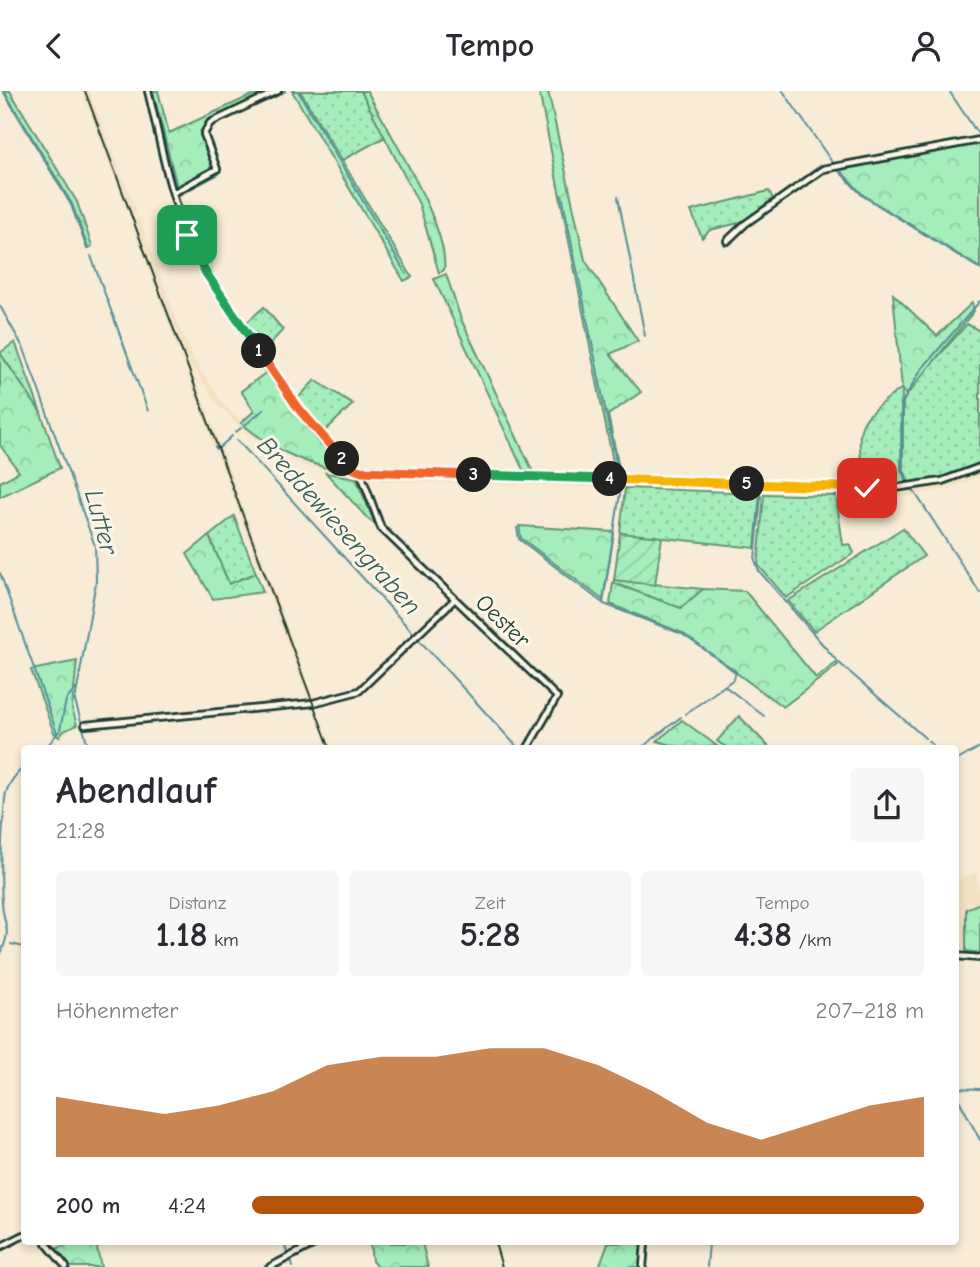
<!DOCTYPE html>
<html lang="de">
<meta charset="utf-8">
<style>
:root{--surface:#fff;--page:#f7f7f7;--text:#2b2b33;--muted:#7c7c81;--accent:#b45309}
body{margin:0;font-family:"Comic Neue",sans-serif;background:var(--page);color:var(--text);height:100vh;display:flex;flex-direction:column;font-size:26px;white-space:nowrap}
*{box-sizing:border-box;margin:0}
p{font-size:23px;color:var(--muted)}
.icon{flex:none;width:38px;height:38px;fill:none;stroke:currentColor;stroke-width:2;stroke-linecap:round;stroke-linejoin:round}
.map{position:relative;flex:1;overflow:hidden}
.details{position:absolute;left:21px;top:654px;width:938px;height:500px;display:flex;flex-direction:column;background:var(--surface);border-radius:7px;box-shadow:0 4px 10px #0003}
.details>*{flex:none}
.pin{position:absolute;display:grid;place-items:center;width:60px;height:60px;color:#fff;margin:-30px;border-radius:14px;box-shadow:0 4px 10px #0006}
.km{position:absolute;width:35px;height:35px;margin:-18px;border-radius:50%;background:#222;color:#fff;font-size:19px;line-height:35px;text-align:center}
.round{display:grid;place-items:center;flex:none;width:74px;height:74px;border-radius:7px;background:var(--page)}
.head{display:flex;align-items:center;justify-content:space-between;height:119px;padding:0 35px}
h1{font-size:38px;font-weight:800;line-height:52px}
.stats{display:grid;grid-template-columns:repeat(3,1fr);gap:10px;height:119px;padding:7px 35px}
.stats div{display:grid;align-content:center;border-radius:7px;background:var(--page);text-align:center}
.stats b{font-size:35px;font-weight:800}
.stats small{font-size:19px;font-weight:400}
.stats p{font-size:19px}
.chart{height:196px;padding:14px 35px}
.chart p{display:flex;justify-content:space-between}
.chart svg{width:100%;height:126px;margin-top:7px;fill:var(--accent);opacity:.7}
ul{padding:0 35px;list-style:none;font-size:23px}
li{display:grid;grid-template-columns:112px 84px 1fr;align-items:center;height:52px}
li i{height:18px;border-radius:9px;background:var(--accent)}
header{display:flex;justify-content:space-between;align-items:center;height:91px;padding:0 35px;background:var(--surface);font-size:32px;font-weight:800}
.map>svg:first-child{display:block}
.built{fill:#f3e2c4}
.grass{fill:url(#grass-dots);stroke:#629578;stroke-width:2}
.forest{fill:url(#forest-crowns);stroke:#629578;stroke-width:2}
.garden{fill:url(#garden-furrows);stroke:#629578;stroke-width:2}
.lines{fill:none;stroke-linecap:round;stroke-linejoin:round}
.stream{stroke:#578f9a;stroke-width:2}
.street-casing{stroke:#1f3d34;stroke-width:10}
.street{stroke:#fcf5e5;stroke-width:4.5}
.rail{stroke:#1f3d34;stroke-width:2}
.split-1-casing{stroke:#fff;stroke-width:14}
.split-2-casing{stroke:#fff;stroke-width:14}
.split-3-casing{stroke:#fff;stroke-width:14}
.split-4-casing{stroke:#fff;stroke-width:14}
.split-5-casing{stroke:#fff;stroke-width:14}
.split-6-casing{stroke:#fff;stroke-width:14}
.split-1{stroke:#22a559;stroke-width:9}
.split-2{stroke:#f0652b;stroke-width:9}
.split-3{stroke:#f0652b;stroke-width:9}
.split-4{stroke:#22a559;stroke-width:9}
.split-5{stroke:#f5b400;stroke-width:9}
.split-6{stroke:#f5b400;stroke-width:9}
.labels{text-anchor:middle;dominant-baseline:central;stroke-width:6;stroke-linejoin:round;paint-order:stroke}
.street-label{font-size:24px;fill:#1f3d34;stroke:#fcf5e5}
.water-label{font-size:26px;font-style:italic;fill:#365f5e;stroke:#fcf5e5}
</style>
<header><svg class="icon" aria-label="back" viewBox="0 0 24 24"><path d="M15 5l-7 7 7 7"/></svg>Tempo<svg class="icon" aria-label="person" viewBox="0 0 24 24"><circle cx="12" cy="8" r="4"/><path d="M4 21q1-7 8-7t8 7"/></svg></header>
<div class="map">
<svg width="980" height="1176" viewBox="0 0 980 1176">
<defs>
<pattern id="grass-dots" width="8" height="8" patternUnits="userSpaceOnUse" patternTransform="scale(1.75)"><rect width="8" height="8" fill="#a5edbb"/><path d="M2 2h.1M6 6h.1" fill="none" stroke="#8ecca1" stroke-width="1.8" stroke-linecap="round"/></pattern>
<pattern id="forest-crowns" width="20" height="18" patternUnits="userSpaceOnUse" patternTransform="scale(1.75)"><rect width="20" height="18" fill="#a5edbb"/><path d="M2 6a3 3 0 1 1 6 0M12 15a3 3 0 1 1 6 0" fill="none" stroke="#8ecca1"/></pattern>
<pattern id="garden-furrows" width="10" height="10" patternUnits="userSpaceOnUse" patternTransform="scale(1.75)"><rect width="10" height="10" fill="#a5edbb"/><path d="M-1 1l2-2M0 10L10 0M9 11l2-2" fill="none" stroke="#8ecca1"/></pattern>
</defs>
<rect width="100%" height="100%" fill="#f8ecd6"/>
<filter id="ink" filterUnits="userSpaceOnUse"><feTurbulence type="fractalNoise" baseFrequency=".0143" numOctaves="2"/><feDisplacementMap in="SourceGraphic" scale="14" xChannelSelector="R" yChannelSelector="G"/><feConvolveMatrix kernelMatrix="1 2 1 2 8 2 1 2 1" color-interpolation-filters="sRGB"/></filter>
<g filter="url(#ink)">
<path class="built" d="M82,0h7l48,122 -7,5z
M139,126l41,112 18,37 24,36 30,30 38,24 37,13 25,4 4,5 -50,-12 -59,-32 -29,-29 -29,-44 126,340 -6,1 -178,-479z
M980,380v5l-33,13 -35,7h-42v-3h23l53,-8z
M366,384l252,8v5l-254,-8z
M626,393l238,8v4l-239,-8z
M977,781l3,31 -14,6v42h-10v-70z"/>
<path class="grass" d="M300,0h61l24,46 -44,24z
M769,100l4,8 -30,23 -33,8 -8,8 -11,-27z
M264,216l19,23 -19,20 -19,-26z
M967,233l13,7v133l-24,10 -46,10 -7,-16v-66l7,-14z
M15,251l26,71 -41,-60z
M315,289l38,24 -30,29 -24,-29 -1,-6z
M902,297l-1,81 7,16 -44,1c-6,-60 -14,-61 38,-98z
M625,397l135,5 -5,55 -135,-15z
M764,403l72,2 7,49 7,-1 4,9 -68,45 -28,-33z
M234,425l22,57 -27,11 -20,-48z
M903,437l21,28 -110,75 -26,-30z
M614,489l89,9 -22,19 -68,-25z
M739,625l32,33h-43l-11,-8z"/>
<path class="forest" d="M3,0h7l67,111 15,44 -5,3 -16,-44z
M153,0h5l11,42 92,-42h25l-39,17 -2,-4 -37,17 -5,12 16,41 -40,21z
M292,0h8l112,186 -8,4z
M361,0h6c21,40 83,137 77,179l-5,3 -20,-69z
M539,0h9l37,169 53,81 -28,13 31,38 -33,23 13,62h-5z
M980,52v125l-117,-73 -25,-27z
M446,183l15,45 73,155h-9l-91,-195z
M893,203l44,42 35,-33 2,8 -68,85 -4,-8z
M0,262l41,60 19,55 -60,29v-15l19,-10 -19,-27z
M268,280l84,102c-42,-6 -78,-22 -111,-50l13,-12 -13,-20z
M326,382l30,5 19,46 -6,-4z
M519,435l95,6 -11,68 -82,-62z
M209,445l20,48 27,-11 7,19 -50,7 -26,-45z
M613,492l68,25 22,-19 42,2 71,87 20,-15 2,2 -55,42 -101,-74 -72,-29z
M77,570l-5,47 5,17 -13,6 -5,6 -5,-4 -23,-63z
M682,629l35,26 -31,3 -29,-8z
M980,812v50l-14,-2v-42z
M70,1152h26l5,24h-31l-14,-18z
M370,1152h52l6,24h-51l-5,-6z
M608,1152h34l-2,24h-41z"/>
<path class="garden" d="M620,442l42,4 -7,48 -41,-5z"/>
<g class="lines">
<path class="stream" d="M4,0l68,113 16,44
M152,0l24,98
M298,0l108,183
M783,0l49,71
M949,0l31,46
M838,72l136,-25
M837,78l26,27 117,73
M562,104l57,282
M177,105l19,52
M618,106l27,139
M171,107l25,64 44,66
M748,129l71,-53 13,-4
M731,153l10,-13 81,-59 15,-3
M91,165l57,155
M218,195l25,35
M0,215l24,43 71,197 1,35 -21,120 14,48
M246,235l15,22
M263,260l28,42
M245,334l18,-15
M236,341l5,-4
M237,349l178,195
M215,356l2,2
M219,357l13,-12
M369,383l154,5
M531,389l89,3
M909,392l-7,-15 -1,-64 20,-34 59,-69
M912,397l68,105
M761,405l-6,64 4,11 78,90 88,77
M517,437l2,11 85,65 78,30 54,37 -2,8 -49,35
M423,474l130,124
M0,482l57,160
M603,512l18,-116
M420,550l99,108
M726,596l38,29
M928,650l9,8
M45,658l15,-19 6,-30 10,-11
M640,658l41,-32
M956,670l24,-14
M11,853l13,3
M956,862l1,1
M962,863l18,1
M0,865c13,-31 4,-25 2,-53 -2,-33 0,-71 3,-104 1,-13 10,-24 19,-32
M956,869l24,1
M956,997l24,1
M956,1003l24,46
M284,1152l4,12
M0,1153l20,-10
M0,1159l23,-11
M291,1169l2,7
M264,1176l11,-6
M707,1176l2,-24"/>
<g class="street-casing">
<path id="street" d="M148,0c12,48 20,99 40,145 18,42 131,216 168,234l532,19 54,-8 38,-14
M173,102l44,-24 -13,-35 6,-11 68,-32
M727,150l18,-17 78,-55 157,-29
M360,380l21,57 176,169 -30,52
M85,634l228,-22 46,-12 96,-92
M956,865l24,2
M46,1152l20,24
M0,1156l24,-12
M270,1176l46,-24
M643,1176l2,-24"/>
</g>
<use href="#street" class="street"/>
<path class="rail" d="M85,0l245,658
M495,1152l7,24"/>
</g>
</g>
<g class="lines" filter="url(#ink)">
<g class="split-1-casing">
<path id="split-1" d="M187,144l19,38 53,78"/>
</g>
<g class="split-2-casing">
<path id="split-2" d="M259,260l40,58 43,50"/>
</g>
<g class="split-3-casing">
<path id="split-3" d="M342,368l7,8 11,4 114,4"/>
</g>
<g class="split-4-casing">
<path id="split-4" d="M474,384l136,4"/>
</g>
<g class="split-5-casing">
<path id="split-5" d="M610,388l137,5"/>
</g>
<g class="split-6-casing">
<path id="split-6" d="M747,393l120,4"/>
</g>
<use href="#split-1" class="split-1"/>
<use href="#split-2" class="split-2"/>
<use href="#split-3" class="split-3"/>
<use href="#split-4" class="split-4"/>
<use href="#split-5" class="split-5"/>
<use href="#split-6" class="split-6"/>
</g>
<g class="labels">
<g class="street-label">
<text transform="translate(503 530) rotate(44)">Oester</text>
</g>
<g class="water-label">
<text transform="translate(101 431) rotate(75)">Lutter</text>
<text transform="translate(339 435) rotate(48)">Breddewiesengraben</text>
</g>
</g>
</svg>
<div class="pin" style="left:187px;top:144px;background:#1e9e55"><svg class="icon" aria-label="arrive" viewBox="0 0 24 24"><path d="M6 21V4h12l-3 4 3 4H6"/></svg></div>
<div class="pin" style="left:867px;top:397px;background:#d93025"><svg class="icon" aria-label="check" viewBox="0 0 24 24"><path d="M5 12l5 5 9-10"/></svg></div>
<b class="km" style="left:259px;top:260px">1</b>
<b class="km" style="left:342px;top:368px">2</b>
<b class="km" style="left:474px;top:384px">3</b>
<b class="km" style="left:610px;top:388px">4</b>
<b class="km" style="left:747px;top:393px">5</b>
<section class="details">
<div class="head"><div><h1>Abendlauf</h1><p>21:28</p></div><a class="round"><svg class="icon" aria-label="share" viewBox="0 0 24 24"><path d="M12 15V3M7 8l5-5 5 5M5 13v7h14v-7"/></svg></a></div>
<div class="stats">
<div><p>Distanz</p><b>1.18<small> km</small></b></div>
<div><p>Zeit</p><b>5:28</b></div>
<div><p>Tempo</p><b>4:38<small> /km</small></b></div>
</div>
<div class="chart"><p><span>Höhenmeter</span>207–218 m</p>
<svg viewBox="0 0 160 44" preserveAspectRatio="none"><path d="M0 44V23L10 26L20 29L30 26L40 21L50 12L60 9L70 9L80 6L90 6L100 12L110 21L120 32L130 38L140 32L150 26L160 23V44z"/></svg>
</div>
<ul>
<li><b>200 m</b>4:24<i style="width:100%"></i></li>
</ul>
</section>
</div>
